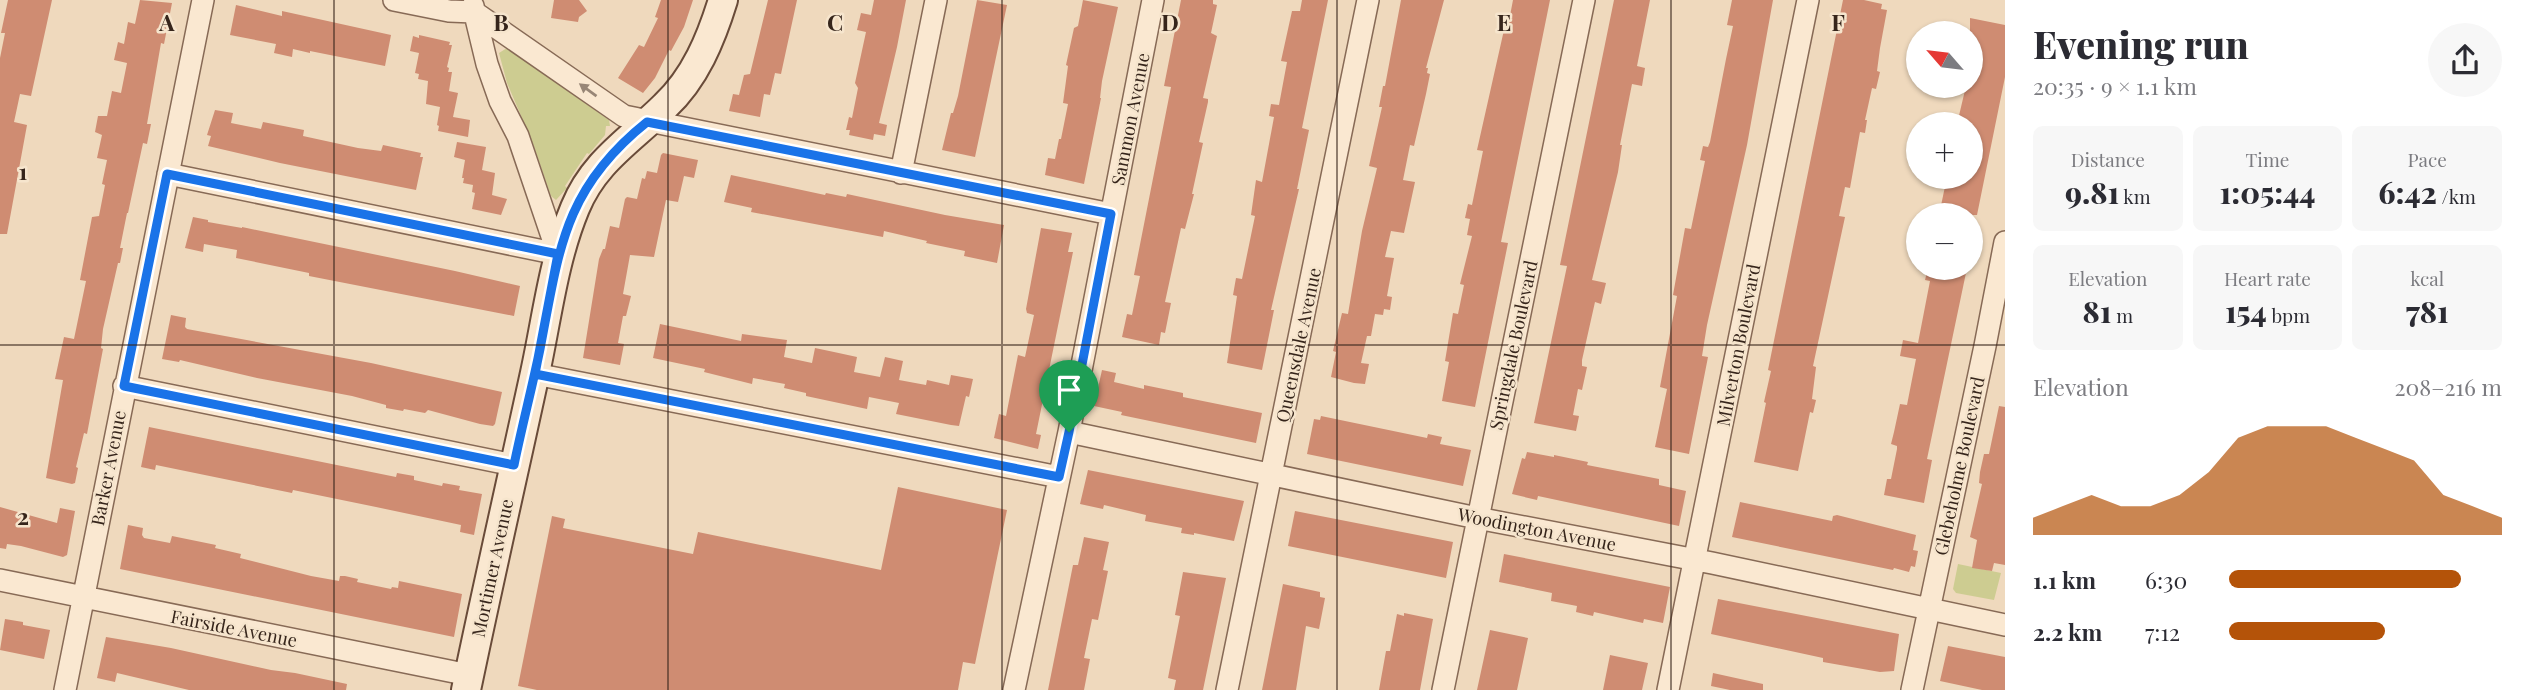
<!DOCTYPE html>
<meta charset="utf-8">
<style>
:root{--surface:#fff;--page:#f7f7f7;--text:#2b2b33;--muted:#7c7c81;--accent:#b45309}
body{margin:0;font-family:"Playfair Display",serif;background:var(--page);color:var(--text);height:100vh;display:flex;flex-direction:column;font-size:26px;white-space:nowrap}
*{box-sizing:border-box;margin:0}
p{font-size:23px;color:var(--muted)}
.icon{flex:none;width:38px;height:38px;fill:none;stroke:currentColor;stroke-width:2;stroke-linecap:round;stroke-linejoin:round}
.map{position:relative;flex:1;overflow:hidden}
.drawer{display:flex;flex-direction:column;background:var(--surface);width:525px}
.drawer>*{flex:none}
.needle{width:46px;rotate:298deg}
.buttons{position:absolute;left:1906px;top:21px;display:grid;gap:14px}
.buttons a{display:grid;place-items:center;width:77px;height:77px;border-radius:50%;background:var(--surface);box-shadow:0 2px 5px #0004;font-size:35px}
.pin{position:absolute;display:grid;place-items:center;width:60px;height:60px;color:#fff;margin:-72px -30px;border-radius:50% 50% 50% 0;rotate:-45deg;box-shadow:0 0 7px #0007}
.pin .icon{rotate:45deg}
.round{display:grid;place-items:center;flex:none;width:74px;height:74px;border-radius:37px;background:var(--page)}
.head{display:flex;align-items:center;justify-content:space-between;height:119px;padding:0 28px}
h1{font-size:38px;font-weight:800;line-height:52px}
.stats{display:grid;grid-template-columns:repeat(3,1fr);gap:10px;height:119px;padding:7px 28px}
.stats div{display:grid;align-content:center;border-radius:10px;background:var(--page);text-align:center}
.stats b{font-size:30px;font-weight:800}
.stats small{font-size:19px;font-weight:400}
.stats p{font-size:19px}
.chart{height:196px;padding:14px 28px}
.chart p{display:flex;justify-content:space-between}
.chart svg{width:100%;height:126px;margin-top:7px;fill:var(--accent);opacity:.7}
ul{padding:0 28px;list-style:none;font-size:23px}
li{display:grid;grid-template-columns:112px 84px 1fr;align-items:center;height:52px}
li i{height:18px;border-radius:9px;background:var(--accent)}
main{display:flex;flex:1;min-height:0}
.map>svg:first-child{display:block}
.green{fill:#cdcc91}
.building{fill:#cf8c72}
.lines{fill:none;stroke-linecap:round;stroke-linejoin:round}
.street-casing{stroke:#876a56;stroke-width:24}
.secondary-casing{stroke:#694b39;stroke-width:32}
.street{stroke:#fae8d1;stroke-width:21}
.secondary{stroke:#fae8d1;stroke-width:28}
.oneway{fill:#988676}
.route-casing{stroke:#fff;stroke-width:14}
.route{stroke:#1a73e8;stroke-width:9}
.grid{fill:none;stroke:#36251b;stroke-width:2;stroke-opacity:0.55}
.labels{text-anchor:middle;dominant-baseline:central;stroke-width:5;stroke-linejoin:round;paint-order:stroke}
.street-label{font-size:18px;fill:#36251b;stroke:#f6e5cd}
.grid-label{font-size:23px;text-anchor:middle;font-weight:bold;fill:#36251b;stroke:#f6e5cd;stroke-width:5;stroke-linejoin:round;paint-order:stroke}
</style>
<main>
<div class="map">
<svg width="2005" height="690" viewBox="0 0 2005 690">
<rect width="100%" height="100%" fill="#efd9bd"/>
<path class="green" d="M507,48l102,72 1,6h-4l-1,9 -16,19 -2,-1 -22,33 2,2 -11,12 -5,-4 -18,-52 -26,-61 -8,-30z
M1958,564l43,9 -7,27 -38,-7 -3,-4z"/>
<path class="building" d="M8,0h44l-21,96 -11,-2 -6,28 13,3 -20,109h-7v-176l5,-25h-4z
M140,0l32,3 -8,41 -3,-1 -14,81h4l-4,20 -4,-1 -15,70h-1l-7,35h3l-3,15h-2l-15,66 -2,19 2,1 -16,85 -3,-1 -8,34 2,1 -3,15 -3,1 -26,-6 17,-98 -8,-1 9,-42 10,2 12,-58 -6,-1 12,-63 7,-1 6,-31 -3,-1 5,-24 -10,-2 5,-23 -7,-3 3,-16h9l5,-25 9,2 6,-30 -13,-3 4,-18 6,2 4,-22 7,2z
M554,0h25l8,11 -8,6 -1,5 -27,-4z
M661,0h32l-9,27 -13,24 -2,-1 -14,28 -12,15 -25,-15 21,-33 5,2 14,-29 -3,-1z
M768,0h29l-16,74 -6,-1 -5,22 -6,-1 -4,23 -31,-6 4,-17 6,1 5,-20 6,-1z
M874,0h32l-9,47 -18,76 8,2 -2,11 -11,-2 -1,6 -24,-5 1,-5h-4l3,-13 3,1 6,-30 -3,-5 11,-51 -9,-2 4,-17 10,2z
M977,0l30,5 -32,152 -33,-7 9,-37h2l5,-17z
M1083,0l35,7 -16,74 -2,17h1l-17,86 -39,-9 3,-17 7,1 4,-20h2l7,-35 -5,-1 5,-37 -2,-1 8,-37 4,-2z
M1181,0h32v4l4,1 -6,28 6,3 -14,62 5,1v3l-9,40 4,1 -11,51h2l-9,35 -4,-1 -16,74 6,1 -6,30 -4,-1 -2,13 -37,-8 5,-23 5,1 8,-39 -6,-1 37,-188 -7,-1z
M1302,0h26l-26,128 7,2 -12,59h2l-4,17 -24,104h3l-12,60 -35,-7 10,-67 -4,-1 3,-17 6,1 13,-63 -4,-1 5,-35 6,2 12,-65 -5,-1 2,-12 8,1 8,-43 -6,-1 11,-50h8z
M1401,0h43l-18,68h2l-1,5 3,1 -4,20 -12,52 -4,-1 -7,35 12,2 -11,51 -13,-2 -6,26 9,1 -7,38 5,1 -2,13 -6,-1 -1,6 -8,-1 -4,22h-4l-6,27 8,1 -4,20 -11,-1 -23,-6 5,-25 -3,-1 9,-38 6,1 14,-83 15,-63 -8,-2 13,-59h-3l4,-21h2z
M1513,0h37l-49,242 7,1 -33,164 -33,-6 7,-39 -4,-1 8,-48 5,1 6,-29 -4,-1 12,-48 -5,-1 3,-16 -5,-1 3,-14 4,1 11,-54 -6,-1 29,-129h3z
M1614,0h36l-13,66 8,2 -3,18 -10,-2 -12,61h2l-4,27 -26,108 14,3 -5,21 -6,-2 -13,58v6l5,1 -5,23 -4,-1 -5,26 6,1 -3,15 -42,-8 33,-157 -7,-1z
M1732,0h41l-26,145 -40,180 -5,31 6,1 -19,97 -34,-7 12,-58 -7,-2 17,-91 -4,-1 12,-67 6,1 14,-68 -5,-1 3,-14 5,1 2,-5 16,-83 7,-33 -6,-1z
M1843,0h21l18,4 -1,5 6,1 -7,38 -3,23 3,1 -4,17 -4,-1 -7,32h2l-2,13 -5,-1 -10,56 -5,-1 -6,29 6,1 -32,149 3,1 -4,32 4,1 -3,13 -3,-1 -12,59 -44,-9 12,-59 -2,-1 7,-31 -3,-1z
M236,5l46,11v-5l109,24 -6,31 -75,-15v2l-17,-4 -1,8 -18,-4 2,-9 -46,-9z
M1970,18l35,7v52l-28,138h-38l8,-38h23v-53h-13l9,-38h4z
M419,35l31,7 -1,3h3l-5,22 2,1 -1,4h4l-3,19 9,2 -5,24 17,3 -2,17 -30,-6 1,-5 -2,-1 3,-18 -14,-3 2,-23 -10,-2 1,-5 -4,-1 4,-20 -9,-2 3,-15 6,2z
M215,110l18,3 -2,10 30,6 2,-7 41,8 -1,6 55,12 23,3 2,-6 38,8 -1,4h3l-7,33 -136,-27 -72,-17 3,-10 -4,-1z
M457,142l29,5 -4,23 13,3 -3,22 15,4 -6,16 -29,-6 3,-16 -3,-1 1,-7 -10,-2 1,-5h-2l3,-18 -11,-3z
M663,153l35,7 -4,18 -10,-2 -6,26 -12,-2 -12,57 -24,-2 -7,39 8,2 -5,20h-3l-5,27 6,1 -4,21 -37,-7 16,-99 4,-10h2l5,-23 9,2 6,-29 2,-2 10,2 5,-21 3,1 2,-8 10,2 4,-18z
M731,175l94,20 1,-2 20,4 1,-3 98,21 59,10 -7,38 -33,-7 1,-5 -39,-8 1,-2 -43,-10 -1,6 -132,-25 1,-4 -28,-6z
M193,217l15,3v2l34,6v-1l213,44 65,15 -6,30 -205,-40v-3l-73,-15 1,-8 -33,-6 -1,8 -18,-4z
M1041,228l31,5 -4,19h5l-37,182 5,1 -3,14 -44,-11 5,-24 7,2 12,-61 7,2 9,-42 -7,-2 -1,-4z
M1928,268h39l-40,191 5,1 -8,43 -40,-8 3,-16h4l6,-30v-3l-6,-2 3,-12 6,-28 7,1 9,-46 -16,-3 3,-16 15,3 12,-62 -5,-1z
M171,315l15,3 -1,9 2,2 184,34 131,29 -7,32 -2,2 -13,-2 -52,-14 -3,3 -21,-4 -1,2 -17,-3v-3l-34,-9 -95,-18 -77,-18 -1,2 -17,-3z
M660,324l81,17 1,-7 45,6 -3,17 28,6 3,-15 19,4 23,5 -3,15 26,5 5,-20 18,4 -4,19 27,5 1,-5 22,5 2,-10 22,4 -4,18 -3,-1 -7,30 -8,-1 -55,-11 3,-11 -30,-6 -2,12 -61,-13v-3l-22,-5 1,-4 -32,-6 -1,6 -48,-12 1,-3 -52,-11z
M1102,370l14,3 -2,9 30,7v-4l39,8v4l79,16 -6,30 -135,-28 1,-3 -28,-6z
M1999,406l6,1v158l-11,-2 -2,8 -20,-3 5,-28 -7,-3 12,-53 -3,-1 1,-11 4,-18h5z
M1321,416l106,22 1,-4 14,3 -2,7 31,6 -8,36 -156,-32 7,-35 6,1z
M149,427l247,50 1,-4 17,3v4l28,6 1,-3 17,3 -1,4 23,4 -8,41 -14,-3 1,-7 -85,-18 -83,-17 -1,3 -136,-28 -1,5 -14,-3z
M1527,452l27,5v-2l34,7 -1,3 72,14v6l27,6 -7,35 -141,-30 -1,4 -25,-6 10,-36 3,1z
M1088,470l156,31 -10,40 -40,-8v2l-13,-2 1,-5 -37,-7 1,-6 -42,-10 -1,4 -23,-5z
M898,487l109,23 -32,154 -12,-2 -5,28h-421l-19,-4 34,-170 13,3 -2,9 130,26 5,-22 183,38z
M1740,502l92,19 1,-5 4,-1 79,20 -3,15 5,1 -3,16 -4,-1 -2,6 -15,-4 -1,2 -161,-33z
M0,507l57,16 3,-15 15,3 -8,44 -4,2 -42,-11 -14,-2 -1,5 -6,-1z
M1295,511l158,31 -7,36 -158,-32z
M128,525l15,3 -1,7 2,3 26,5 2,-7 44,9 -1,3 26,6 -1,4 71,18 28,5 1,-5h5l13,3 -1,3 34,7 1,-2 6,1 1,-7 63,13 -8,43 -334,-68z
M1084,537l25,5 -6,28 5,1 -10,49 -6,-1 -8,39 6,1 -6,31h-36l25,-125h5z
M1504,554l166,33 -7,36 -19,-4 -1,4 -49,-11 -1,4 -17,-4 1,-6 -26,-5 1,-8 -53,-11z
M1183,572l43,6 -23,112h-29l2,-10 -8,-2 12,-62 -5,-1z
M1283,584l37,8v5l5,1 -6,31 -13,-3 -10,64h-34z
M1718,599l181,35 -5,37 -14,1 -57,-10v-4l-112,-24z
M1404,613l29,6 -13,71h-41l7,-39h4l7,-37 7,2z
M5,619l18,3v3l27,5 -6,29 -44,-9z
M1490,630l38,8 -11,52h-40z
M106,637l65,11 100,22 24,3 52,11 -1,6h-157l-72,-17 -2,9 -18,-4z
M1948,646l57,11v33h-23l-42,-9z
M1610,655l38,8 -6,27h-39z
M1713,673l50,11v6h-33l-19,-4z"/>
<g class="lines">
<g class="street-casing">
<path id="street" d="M394,0l55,11 25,1 150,104 487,98
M901,173l35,-173
M168,174l390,80 -40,-118 -18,-35 -13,-37 -14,-58
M535,374l524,103
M124,386l390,79
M1069,432l408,86 235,45 293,62
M0,580l469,95
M65,690l138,-690
M1014,690l55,-258 84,-432
M1227,690l141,-690
M1443,690l141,-690
M1668,690l140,-690
M1912,690l73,-344 20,-104"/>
</g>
<g class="secondary-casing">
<path id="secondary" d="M466,690c22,-106 46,-211 69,-317 12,-55 18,-112 40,-165 19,-47 56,-68 90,-102 30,-28 46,-67 58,-106"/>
</g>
<use href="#street" class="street"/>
<use href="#secondary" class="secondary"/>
</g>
<defs><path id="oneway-solid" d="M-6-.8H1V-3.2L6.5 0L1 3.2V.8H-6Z" transform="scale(1.75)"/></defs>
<use class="oneway" href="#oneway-solid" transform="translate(588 90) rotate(-144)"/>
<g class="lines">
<g class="route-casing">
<path id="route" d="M1069,432l-10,45 -524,-103 23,-120 -391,-80 -43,212 390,79c8,-39 18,-77 26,-116 19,-98 23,-160 107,-227l464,92 -42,218"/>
</g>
<use href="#route" class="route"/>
</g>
<path class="grid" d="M334,0v690M668,0v690M1002,0v690M1337,0v690M1671,0v690M0,345h2005"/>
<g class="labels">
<g class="street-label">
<text transform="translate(1130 119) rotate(-79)">Sammon Avenue</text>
<text transform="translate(1298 345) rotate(-78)">Queensdale Avenue</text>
<text transform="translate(1513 345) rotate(-78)">Springdale Boulevard</text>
<text transform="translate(1738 345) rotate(-79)">Milverton Boulevard</text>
<text transform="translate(1959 466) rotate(-78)">Glebeholme Boulevard</text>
<text transform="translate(108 468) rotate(-79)">Barker Avenue</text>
<text transform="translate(1537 529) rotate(11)">Woodington Avenue</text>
<text transform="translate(492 568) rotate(-78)">Mortimer Avenue</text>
<text transform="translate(234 628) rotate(11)">Fairside Avenue</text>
</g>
</g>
<g class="grid-label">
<text x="167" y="31">A</text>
<text x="501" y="31">B</text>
<text x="835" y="31">C</text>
<text x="1170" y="31">D</text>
<text x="1504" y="31">E</text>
<text x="1838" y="31">F</text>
<text x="23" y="180">1</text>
<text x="23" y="525">2</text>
</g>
</svg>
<div class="buttons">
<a><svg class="needle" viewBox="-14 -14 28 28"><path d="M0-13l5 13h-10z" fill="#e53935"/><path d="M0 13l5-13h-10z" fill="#7c7c81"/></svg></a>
<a>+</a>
<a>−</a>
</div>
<div class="pin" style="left:1069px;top:432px;background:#1e9e55"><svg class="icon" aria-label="arrive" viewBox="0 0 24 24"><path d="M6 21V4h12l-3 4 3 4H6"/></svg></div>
</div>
<section class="drawer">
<div class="head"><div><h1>Evening run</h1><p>20:35 · 9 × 1.1 km</p></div><a class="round"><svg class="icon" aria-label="share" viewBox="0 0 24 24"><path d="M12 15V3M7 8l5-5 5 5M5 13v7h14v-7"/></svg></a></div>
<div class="stats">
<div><p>Distance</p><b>9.81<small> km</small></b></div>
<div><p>Time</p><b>1:05:44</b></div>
<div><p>Pace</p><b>6:42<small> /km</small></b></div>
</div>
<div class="stats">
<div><p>Elevation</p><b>81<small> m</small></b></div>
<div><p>Heart rate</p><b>154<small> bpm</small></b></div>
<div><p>kcal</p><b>781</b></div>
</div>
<div class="chart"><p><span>Elevation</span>208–216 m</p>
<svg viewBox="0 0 160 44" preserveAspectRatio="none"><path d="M0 44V38L10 34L20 30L30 34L40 34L50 30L60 22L70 10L80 6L90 6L100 6L110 10L120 14L130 18L140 30L150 34L160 38V44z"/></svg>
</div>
<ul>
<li><b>1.1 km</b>6:30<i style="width:85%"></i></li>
<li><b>2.2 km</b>7:12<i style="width:57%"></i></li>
</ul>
</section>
</main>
